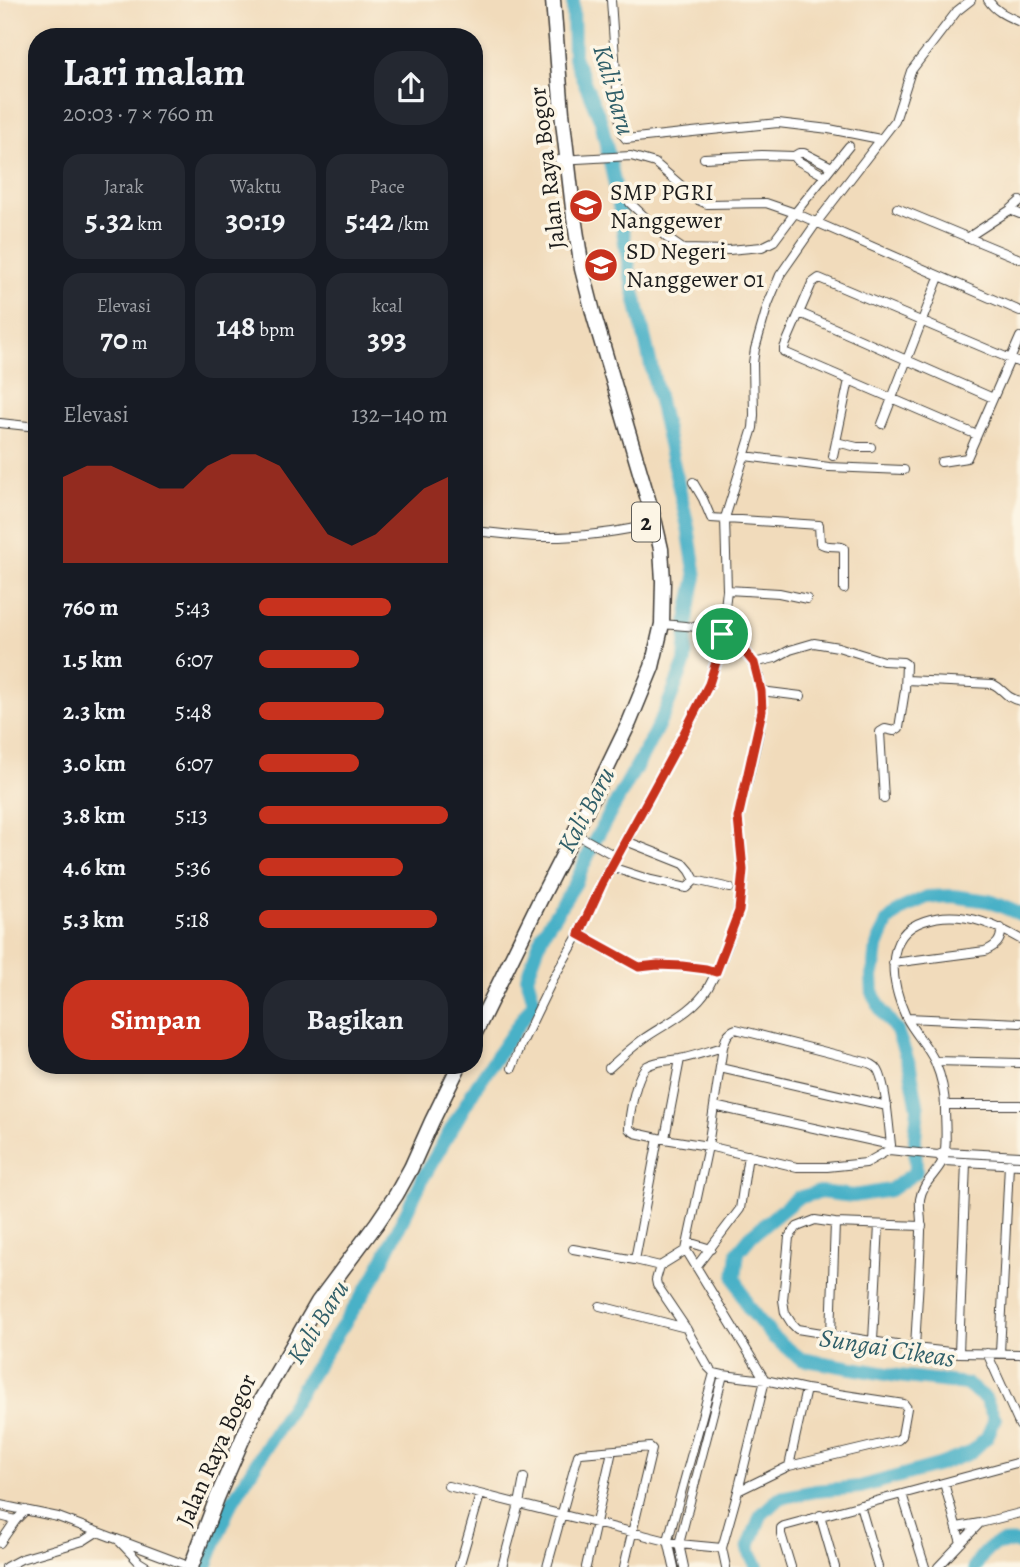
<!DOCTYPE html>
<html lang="id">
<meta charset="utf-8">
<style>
:root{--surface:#171b24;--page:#242831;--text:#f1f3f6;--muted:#9ea1a6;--accent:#c8321e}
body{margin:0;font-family:Alegreya,serif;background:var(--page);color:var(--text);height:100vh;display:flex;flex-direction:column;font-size:26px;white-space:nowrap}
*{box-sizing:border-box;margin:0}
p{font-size:23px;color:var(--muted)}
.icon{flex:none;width:38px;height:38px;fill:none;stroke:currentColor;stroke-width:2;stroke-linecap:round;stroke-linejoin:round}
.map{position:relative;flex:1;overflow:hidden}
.panel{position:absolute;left:28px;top:28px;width:455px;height:1046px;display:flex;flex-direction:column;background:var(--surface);border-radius:28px;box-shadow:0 4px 10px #0003}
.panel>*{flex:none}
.pin{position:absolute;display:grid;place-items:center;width:60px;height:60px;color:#fff;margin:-30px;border:4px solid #fff;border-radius:50%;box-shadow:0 2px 7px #0007}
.round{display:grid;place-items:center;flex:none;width:74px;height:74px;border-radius:28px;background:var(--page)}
.overview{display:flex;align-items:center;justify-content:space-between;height:119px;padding:0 35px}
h1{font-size:38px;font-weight:700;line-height:52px}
.metrics{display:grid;grid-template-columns:repeat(3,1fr);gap:10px;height:119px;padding:7px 35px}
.metrics div{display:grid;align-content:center;border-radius:18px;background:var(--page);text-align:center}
.metrics b{font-size:30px;font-weight:700}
.metrics small{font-size:19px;font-weight:400}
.metrics p{font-size:19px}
.chart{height:196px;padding:14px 35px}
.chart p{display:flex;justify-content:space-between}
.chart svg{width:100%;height:126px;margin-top:7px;fill:var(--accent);opacity:.7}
.primary-button{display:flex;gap:14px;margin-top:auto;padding:14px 35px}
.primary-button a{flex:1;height:80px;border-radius:28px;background:var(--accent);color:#fff;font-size:28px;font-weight:700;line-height:80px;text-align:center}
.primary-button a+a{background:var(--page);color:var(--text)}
ul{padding:0 35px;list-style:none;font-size:23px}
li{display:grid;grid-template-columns:112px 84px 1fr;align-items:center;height:52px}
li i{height:18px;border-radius:9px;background:var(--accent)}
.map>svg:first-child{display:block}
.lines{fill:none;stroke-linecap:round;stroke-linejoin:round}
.river{stroke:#48b1c7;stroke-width:14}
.minor-casing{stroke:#3c3934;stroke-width:10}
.trunk-casing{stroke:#3c3934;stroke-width:17}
.minor{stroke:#fff;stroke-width:8}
.trunk{stroke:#fff;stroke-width:14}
.route-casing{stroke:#fff;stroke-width:14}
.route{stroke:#c8321e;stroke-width:9}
.labels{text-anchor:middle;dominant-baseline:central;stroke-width:7;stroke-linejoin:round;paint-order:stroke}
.shield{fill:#fcf5e5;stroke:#5f5d58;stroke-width:2}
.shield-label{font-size:23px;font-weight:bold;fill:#1c1c1c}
.street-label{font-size:24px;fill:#1c1c1c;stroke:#fcf5e5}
.poi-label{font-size:24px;fill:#1c1c1c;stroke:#fcf5e5;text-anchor:start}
.water-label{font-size:26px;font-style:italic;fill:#305f69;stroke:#fcf5e5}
</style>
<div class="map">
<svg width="1020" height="1567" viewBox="0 0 1020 1567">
<rect width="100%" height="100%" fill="#fcf5e5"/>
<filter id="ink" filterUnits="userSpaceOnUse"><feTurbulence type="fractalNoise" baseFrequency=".0143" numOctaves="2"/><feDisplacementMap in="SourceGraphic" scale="14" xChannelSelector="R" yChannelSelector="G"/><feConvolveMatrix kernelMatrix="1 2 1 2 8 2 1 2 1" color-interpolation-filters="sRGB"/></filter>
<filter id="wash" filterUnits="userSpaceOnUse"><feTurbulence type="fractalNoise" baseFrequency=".00686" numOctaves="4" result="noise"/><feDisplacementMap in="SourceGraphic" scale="28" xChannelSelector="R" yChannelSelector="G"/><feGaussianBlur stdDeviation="1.57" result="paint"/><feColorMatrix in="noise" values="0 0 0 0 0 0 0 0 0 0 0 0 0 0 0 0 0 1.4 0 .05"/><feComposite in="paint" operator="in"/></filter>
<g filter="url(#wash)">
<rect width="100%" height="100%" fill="#f1dbbb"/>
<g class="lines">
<path class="river" d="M206,1567l23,-60 77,-125 68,-104 50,-102 53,-91 57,-83 -7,-25 16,-44 32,-49 20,-44 49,-87 21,-41 20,-50 3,-49 8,-36 -8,-50 -58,-253 -12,-75 -17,-78 -27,-63 -1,-58
M757,1567l-9,-18 13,-34 18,-17 36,-7 45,-4 79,-22 31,-12 17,-16 8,-18 -10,-21 -19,-14 -68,-8 -97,-17 -28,-22 -25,-30 -13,-29 3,-26 14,-17 45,-37 23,-6 33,4 37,-6 26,-18 -1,-35 3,-28 -8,-42 -13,-36 -16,-21 -8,-16 -1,-18 3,-12 2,-18 10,-24 14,-13 26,-12 26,-1 36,5 31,13
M975,1567c12,-22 21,-26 45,-24"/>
</g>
</g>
<g filter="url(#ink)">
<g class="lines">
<g class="minor-casing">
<path id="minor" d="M611,0l8,116 3,18 4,5 152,-16 51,6 51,10
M988,0c8,12 19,16 32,22
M794,156l4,5 27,15
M704,158l58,-3 32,1 5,-3h5l28,14
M559,160l72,-4 24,7 43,37 9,4 59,-1 29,10 225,98
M630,203l37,35 16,11 46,1 33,-3 12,-6 21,-28 54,-67
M897,208l123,51
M1010,210l10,4
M967,238l43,-28 10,-9
M800,313l193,85
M0,423l37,4
M882,424l57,-147
M977,435l-193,-83v-4l28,-65 7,-5 201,85
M836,442l21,5h14
M745,456l84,11 75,3
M833,456l16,-76
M941,462l26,-4 53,-121
M693,482l10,17 8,19 108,7 1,18c8,6 16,1 24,5v41
M474,531c22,2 44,5 66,6 34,1 83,-5 115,-14
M727,590l52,3 28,6
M754,663l21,-5 15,-8 24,-7 24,4 45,14 20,1 3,2 -1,26 -6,38 -5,3 -9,-2 -5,3 4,67
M906,680l87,4c12,6 11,13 27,17
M761,691l40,5
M574,833l43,24
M626,841l58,23 6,7 5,9 35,8
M611,867l40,13 36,8 8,-8
M579,934l60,33 19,-2 24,1 24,3 10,3
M893,963l92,-12c11,-5 17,-10 16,-23
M907,1018l113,5
M736,1029l133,34c5,3 6,2 9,7 8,13 11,58 13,75l-2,5 -23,13 -39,4h-30l-89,-21 -50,-8 -23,-5 -6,-4c0,-13 7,-55 18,-63 10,-6 22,-5 33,-7 14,-3 29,-8 43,-12 3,-9 4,-15 13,-18z
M723,1047l-15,99 -22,104 -26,16 -4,14 1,5 29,43 22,39 6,6 9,2 42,5 41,9 98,15 3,4 -5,28 -4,4 -109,26 -51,25 -16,57 4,19
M935,1061l85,2
M512,1068l9,-23 32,-66 26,-45 23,-50 79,-145 28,-55 8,-25 5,-25 5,-44 -2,-72 28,-90 1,-13 -1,-52 2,-14 13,-45 12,-29 37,-53 78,-101 16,-50 46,-60 14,-11
M609,1068c11,-10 21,-19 33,-28 22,-16 51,-27 66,-52 18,-32 36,-83 35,-121 -1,-17 -6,-35 -4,-52 1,-12 7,-24 9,-36 9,-42 29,-97 -7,-131 -5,-4 -10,-10 -17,-13 -18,-9 -42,-9 -62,-11
M720,1068l167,38
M945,1105h75
M714,1106l177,39
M665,1138l15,-79
M889,1150l49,5
M944,1161l-6,-6 7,-3 75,4
M944,1161l76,4
M922,1226l-87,-3 -20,-3 -18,7 -8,10 -6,63 2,13 7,11 5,5 118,19 44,5 61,1
M688,1242l23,7
M573,1249l62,11 25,6
M686,1250l79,130 -27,111
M635,1260l23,-122
M696,1267l44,-58 8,-54
M600,1306l86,22
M831,1335l4,-112
M873,1341l6,-116
M915,1348c2,-39 5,-78 6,-117 1,-11 -2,-22 -1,-32 2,-15 16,-25 22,-37 6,-11 3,-39 3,-53 0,-15 -4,-33 -10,-47 -7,-16 -21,-29 -29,-45 -14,-32 -25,-82 18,-96 33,-12 67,1 96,18
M959,1353l7,-191
M987,1353l33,73
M1000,1353l9,-189
M789,1466l17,-77
M944,1483l17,60
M448,1486l231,58 43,4
M902,1494l23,73
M0,1505l58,12 125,47
M860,1505l18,62
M820,1515l15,52
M0,1516l16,4
M957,1527l23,-4
M120,1542l19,20 8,5
M0,1543l16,-23 10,-10
M6,1567l15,-8 62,-18 14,-9
M459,1567l21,-72
M502,1567l17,-63 5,-26
M547,1567l31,-112 3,-2 69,-6 2,2 -28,118
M586,1567l26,-116
M674,1567l-6,-27 46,-167
M684,1567l-5,-23 44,-169
M791,1567l-10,-33v-6l3,-2 236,-64
M938,1567l42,-44 40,-10"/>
</g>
<g class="trunk-casing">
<path id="trunk" d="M474,1035l68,-139 57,-111 30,-62 23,-56 10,-43 1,-43 -2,-32 -6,-26 -61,-207 -12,-47 -8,-52 -12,-104 -9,-113
M191,1567l26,-69 38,-88 63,-108 59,-79 19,-28 15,-27 21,-47 27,-55"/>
</g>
<use href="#minor" class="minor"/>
<use href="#trunk" class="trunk"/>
</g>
</g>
<g class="lines" filter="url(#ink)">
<g class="route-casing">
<path id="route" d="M722,634l8,4 15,14 9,11 7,28 1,20 -24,107 5,52 -4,41 -23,61 -10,-3 -24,-3 -24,-1 -19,2 -60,-33 23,-50 79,-145 28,-55 8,-25z"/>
</g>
<use href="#route" class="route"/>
</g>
<defs>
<g id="school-disc" transform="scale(1.75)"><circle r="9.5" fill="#c8321e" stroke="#fcf5e5"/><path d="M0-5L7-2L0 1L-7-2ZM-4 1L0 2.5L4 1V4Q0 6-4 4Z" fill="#fff"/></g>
</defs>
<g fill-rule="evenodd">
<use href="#school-disc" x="586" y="206"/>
<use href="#school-disc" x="601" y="265"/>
</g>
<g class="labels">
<rect class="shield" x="632" y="502.5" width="28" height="39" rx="5"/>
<g class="shield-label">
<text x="646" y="522">2</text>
</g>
<g class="street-label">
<text transform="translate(547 168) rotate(-97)">Jalan Raya Bogor</text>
<text transform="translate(216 1450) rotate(-66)">Jalan Raya Bogor</text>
</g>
<g class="poi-label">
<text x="610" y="192">SMP PGRI<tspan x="610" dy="28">Nanggewer</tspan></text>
<text x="626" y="251">SD Negeri<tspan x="626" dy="28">Nanggewer 01</tspan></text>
</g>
<g class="water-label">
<text transform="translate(614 90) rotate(74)">Kali Baru</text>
<text transform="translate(586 810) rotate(-62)">Kali Baru</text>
<text transform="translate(318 1322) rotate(-58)">Kali Baru</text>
<text transform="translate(887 1348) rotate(9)">Sungai Cikeas</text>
</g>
</g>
</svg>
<div class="pin" style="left:722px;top:634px;background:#1e9e55"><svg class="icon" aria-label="arrive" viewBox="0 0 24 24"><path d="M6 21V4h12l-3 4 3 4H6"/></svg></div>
<section class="panel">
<div class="overview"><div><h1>Lari malam</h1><p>20:03 · 7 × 760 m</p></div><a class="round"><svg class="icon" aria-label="share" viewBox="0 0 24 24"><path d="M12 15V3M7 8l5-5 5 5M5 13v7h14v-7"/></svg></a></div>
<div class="metrics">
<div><p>Jarak</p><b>5.32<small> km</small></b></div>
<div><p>Waktu</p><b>30:19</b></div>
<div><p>Pace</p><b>5:42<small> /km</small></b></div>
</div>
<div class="metrics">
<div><p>Elevasi</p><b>70<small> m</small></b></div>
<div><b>148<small> bpm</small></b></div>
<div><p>kcal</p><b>393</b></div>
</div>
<div class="chart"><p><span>Elevasi</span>132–140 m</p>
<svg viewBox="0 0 160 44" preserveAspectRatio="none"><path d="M0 44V14L10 10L20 10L30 14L40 18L50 18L60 10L70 6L80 6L90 10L100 22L110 34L120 38L130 34L140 26L150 18L160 14V44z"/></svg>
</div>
<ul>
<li><b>760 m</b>5:43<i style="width:70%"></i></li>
<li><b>1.5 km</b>6:07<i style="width:53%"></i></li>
<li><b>2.3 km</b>5:48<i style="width:66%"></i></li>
<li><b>3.0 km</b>6:07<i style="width:53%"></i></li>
<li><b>3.8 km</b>5:13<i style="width:100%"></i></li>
<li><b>4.6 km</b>5:36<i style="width:76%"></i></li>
<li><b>5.3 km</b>5:18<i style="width:94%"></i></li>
</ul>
<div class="primary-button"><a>Simpan</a><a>Bagikan</a></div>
</section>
</div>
